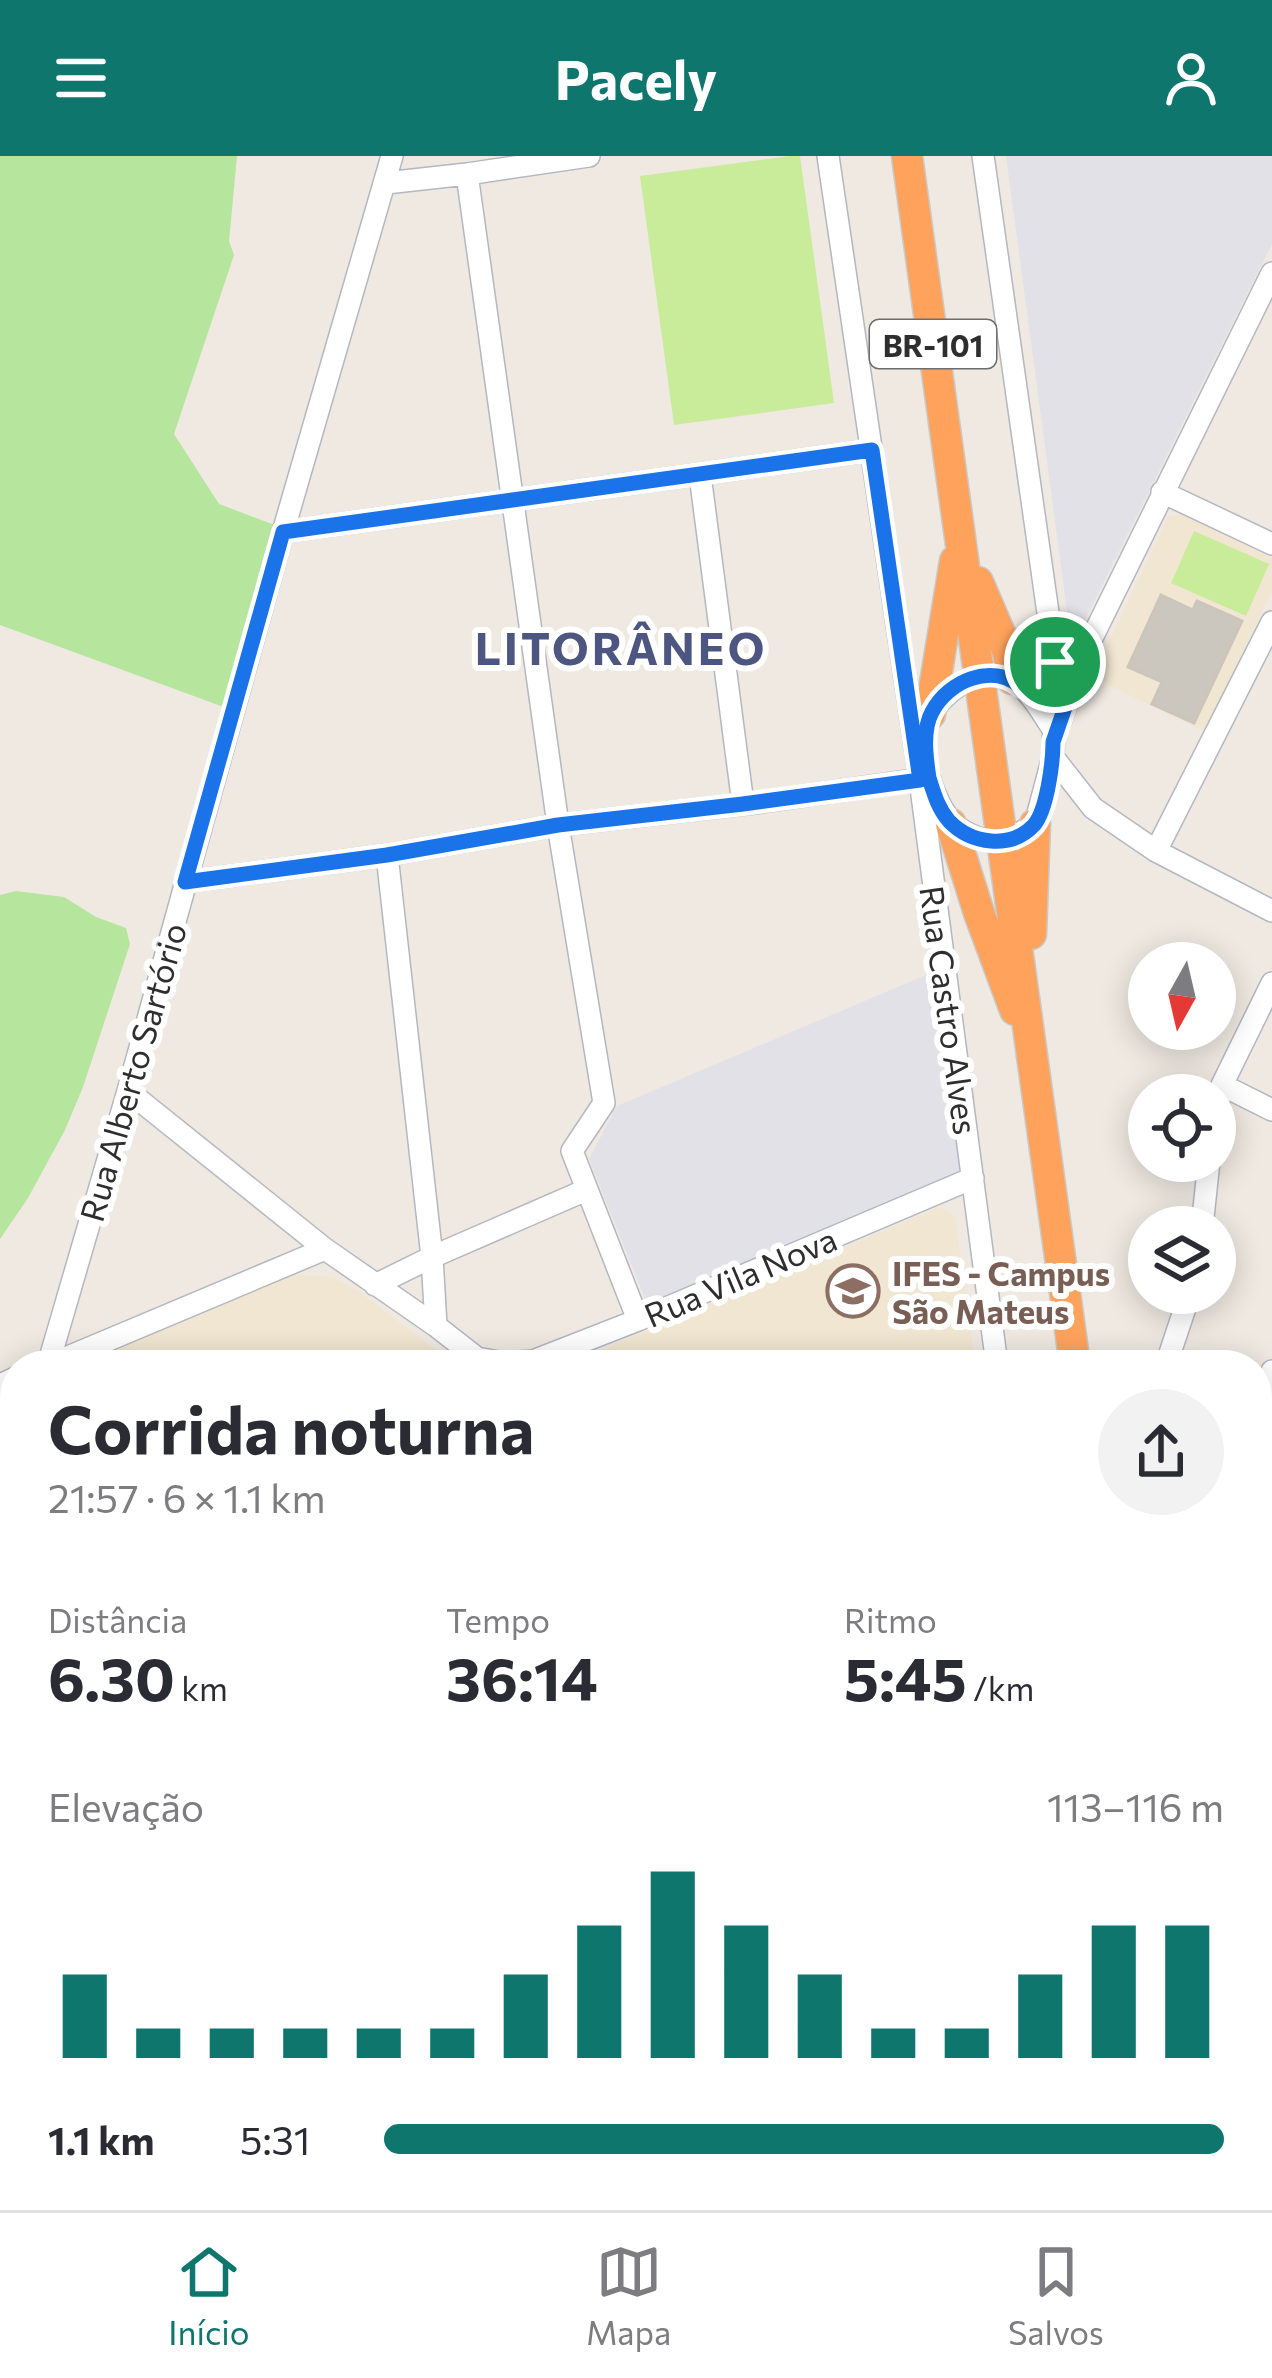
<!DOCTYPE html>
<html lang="pt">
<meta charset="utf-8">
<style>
:root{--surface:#fff;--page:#f2f2f3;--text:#2b2b33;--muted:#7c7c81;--line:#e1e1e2;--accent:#0f766e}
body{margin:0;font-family:Commissioner,sans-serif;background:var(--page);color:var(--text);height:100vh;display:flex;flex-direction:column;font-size:45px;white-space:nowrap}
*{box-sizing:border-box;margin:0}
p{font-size:39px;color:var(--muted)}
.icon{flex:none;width:66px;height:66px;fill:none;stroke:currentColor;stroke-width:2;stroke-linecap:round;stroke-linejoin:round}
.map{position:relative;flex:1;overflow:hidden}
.side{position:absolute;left:0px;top:1194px;width:1272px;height:861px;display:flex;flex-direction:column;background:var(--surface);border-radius:48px 48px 0 0;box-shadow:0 6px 30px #0003}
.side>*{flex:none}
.needle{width:78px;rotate:188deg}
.buttons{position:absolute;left:1128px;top:786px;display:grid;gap:24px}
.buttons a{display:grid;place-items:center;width:108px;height:108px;border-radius:50%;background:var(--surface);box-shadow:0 6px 30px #0003;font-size:60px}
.pin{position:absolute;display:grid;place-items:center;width:102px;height:102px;color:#fff;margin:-51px;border:6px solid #fff;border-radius:50%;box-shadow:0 3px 12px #0007}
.round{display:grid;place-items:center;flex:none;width:126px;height:126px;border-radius:63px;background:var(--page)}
.summary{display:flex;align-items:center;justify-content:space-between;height:204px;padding:0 48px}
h1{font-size:66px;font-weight:700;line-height:90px}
.figures{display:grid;grid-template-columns:repeat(3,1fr);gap:18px;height:204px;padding:12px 48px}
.figures div{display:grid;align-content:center}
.figures b{font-size:60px;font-weight:700}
.figures small{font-size:33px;font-weight:400}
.figures p{font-size:33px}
.chart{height:336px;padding:24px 48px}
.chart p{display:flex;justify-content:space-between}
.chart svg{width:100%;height:216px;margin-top:12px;stroke:var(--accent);stroke-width:6}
ul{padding:0 48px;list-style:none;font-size:39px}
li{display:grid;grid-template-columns:192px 144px 1fr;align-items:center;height:90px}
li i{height:30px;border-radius:15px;background:var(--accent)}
header{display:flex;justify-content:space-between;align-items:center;height:156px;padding:0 48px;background:var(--accent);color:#fff;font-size:54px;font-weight:700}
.dock{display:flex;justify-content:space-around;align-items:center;height:168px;border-top:3px solid var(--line);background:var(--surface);font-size:33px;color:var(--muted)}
.dock a{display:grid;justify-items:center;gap:6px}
.dock .on{color:var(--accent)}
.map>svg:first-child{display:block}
.industrial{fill:#e3e1e8}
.education{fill:#f0e6d1}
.green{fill:#b6e59e}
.pitch{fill:#c9ec9a}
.building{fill:#cbc7bf;stroke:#cbc5ba;stroke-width:3}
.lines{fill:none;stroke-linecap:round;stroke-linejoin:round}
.minor-casing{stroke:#b4b7c1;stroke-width:24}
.major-casing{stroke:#c9c9c9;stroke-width:30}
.highway-casing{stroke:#c9c9c9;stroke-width:33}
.path{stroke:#c9c9c9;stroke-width:3;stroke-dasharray:9 6;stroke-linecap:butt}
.minor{stroke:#fff;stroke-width:21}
.major{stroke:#f2d163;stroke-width:27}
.highway{stroke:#ffa35c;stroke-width:30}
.route-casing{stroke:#fff;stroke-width:24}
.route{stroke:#1a73e8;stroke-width:15}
.labels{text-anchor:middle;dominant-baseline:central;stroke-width:12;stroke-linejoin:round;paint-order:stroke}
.shield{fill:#fff;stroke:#6d6d6d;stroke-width:3}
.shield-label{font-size:30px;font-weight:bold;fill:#2e2e2e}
.street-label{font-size:33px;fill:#2e2e2e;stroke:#fff}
.education-label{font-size:33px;font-weight:bold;fill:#785e54;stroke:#fff;text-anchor:start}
.district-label{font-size:45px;font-weight:bold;letter-spacing:3px;fill:#4d5680;stroke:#fff}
</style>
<header><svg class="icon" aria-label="menu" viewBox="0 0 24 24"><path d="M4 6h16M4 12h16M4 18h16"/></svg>Pacely<svg class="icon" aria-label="person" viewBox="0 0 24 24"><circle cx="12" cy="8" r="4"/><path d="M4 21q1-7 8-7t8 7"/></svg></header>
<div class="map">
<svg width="1272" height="2054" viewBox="0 0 1272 2054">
<rect width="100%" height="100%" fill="#efe9e1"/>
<path class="industrial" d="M1006,0h266v88l-188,378 -14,11z
M933,816l31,199 -316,135 -59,-147 28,-53z"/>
<path class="education" d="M1181,358l91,44v32l-67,142 -113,-55 76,-160z
M940,1051l15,9 20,149h-410z
M286,1118l46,3 25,13 99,75h-374z
M15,1239v529h-15v-523z
M0,1841h15v199h1076l2,14h-1093z"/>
<path class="green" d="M0,0h237l-8,85 5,14 -60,179 45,70 69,26 -48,183 -240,-88z
M16,735l48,6 32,20 30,11 4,16 -47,143 -18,43 -37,68 -28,41v-344z
M0,1641l15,2 -8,53 8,2v16h-15v-23l7,-46z
M1257,1858l15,7v189h-58l-2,-14h45z
M65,2040h104l28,14h-141z
M827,2040h267l2,14h-276z"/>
<path class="pitch" d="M790,0h10l34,247 -160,22 -34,-249z
M1194,375l75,33 -23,52 -75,-33z
M824,2040h101l-6,14h-102z"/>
<path class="building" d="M1161,439l32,15 4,-9 45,20 -48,102 -42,-19 10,-22 -34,-15z
M446,2040h61l-7,14h-61z"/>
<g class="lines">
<g class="minor-casing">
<path id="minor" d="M828,0l92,624 77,585
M467,18l91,651 46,278 -32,48 66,169
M386,27l81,-9 122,-18
M700,319l43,329
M1162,336l110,52
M283,376l589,-82
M932,555c19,-24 54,-51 84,-29 16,12 26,31 37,47
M1060,566l25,-70 187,-379
M1053,601l40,51 63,43 116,60
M929,621c13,42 29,61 74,66l32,-19 18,-67 2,-95 -72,-506
M1156,695l116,-229
M387,699l45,402 4,69
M185,726l202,-27 171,-30 196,-22 175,-25
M1222,929l50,25
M128,935l197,158 111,77 41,32 27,5 29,-2 105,-41 335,-142
M1215,962l7,-33 50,-102
M1202,1071l7,-66
M375,1129l57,-28 154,-67
M48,1209l80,-274 155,-559 109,-376
M49,1209l276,-116
M1166,1209l24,-72
M1272,1215l-3,36 3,8
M0,1229l15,-7
M1257,1319l15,-1
M210,2040l28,14
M1119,2040l3,14
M45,2054l7,-14
M648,2054l1,-14
M674,2054v-14"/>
</g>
<g class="major-casing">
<path id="major" d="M0,1786h15
M0,1814h15
M1257,1831l15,12"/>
</g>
<g class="highway-casing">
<path id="highway" d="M907,0l168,1209
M978,426l30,70 4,27
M930,558l25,-153
M951,668l28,89 36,97
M1031,778l4,-110
M1195,2040l2,14"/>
</g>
<path class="path" d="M326,2054l7,-14
M815,2054l7,-14"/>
<use href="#minor" class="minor"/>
<use href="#major" class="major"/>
<use href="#highway" class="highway"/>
</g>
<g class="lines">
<g class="route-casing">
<path id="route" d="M1055,506l-24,13 -10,12c-29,-25 -73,-6 -89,25 -10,18 -6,46 -3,66l-9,2 -177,24 -185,21 -171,30 -202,27 98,-350 589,-82 48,330 9,-2c5,16 9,30 20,43 22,23 62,29 85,4 13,-15 19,-63 19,-83l31,-90 -29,10"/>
</g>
<use href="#route" class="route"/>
</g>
<defs>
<g id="university-ring" transform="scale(2.7)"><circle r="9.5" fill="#fff" stroke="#8d6e63" stroke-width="1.5"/><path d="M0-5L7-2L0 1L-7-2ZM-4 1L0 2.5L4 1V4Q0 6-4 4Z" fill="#8d6e63"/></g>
</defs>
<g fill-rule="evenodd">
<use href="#university-ring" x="853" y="1135"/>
</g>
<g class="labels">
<rect class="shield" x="870" y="164" width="126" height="48" rx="9"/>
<g class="shield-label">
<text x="933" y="188">BR-101</text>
</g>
<g class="street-label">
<text transform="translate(950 854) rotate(82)">Rua Castro Alves</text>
<text transform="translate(132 916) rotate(-74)">Rua Alberto Sartório</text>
<text transform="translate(740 1120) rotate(-23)">Rua Vila Nova</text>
</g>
<g class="education-label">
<text x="892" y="1116">IFES - Campus<tspan x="892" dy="38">São Mateus</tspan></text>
</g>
<g class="district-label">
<text x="621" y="490">LITORÂNEO</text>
</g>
</g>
</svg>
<div class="buttons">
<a><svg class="needle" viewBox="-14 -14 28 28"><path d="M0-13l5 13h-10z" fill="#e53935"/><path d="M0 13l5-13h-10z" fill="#7c7c81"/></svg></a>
<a><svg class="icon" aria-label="locate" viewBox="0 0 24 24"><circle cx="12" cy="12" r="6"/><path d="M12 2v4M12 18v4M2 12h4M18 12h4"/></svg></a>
<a><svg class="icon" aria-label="layers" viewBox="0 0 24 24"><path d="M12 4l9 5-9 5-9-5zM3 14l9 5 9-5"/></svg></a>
</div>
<div class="pin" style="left:1055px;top:506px;background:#1e9e55"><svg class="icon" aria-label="arrive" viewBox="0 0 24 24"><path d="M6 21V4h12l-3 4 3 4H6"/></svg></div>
<section class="side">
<div class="summary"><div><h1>Corrida noturna</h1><p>21:57 · 6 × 1.1 km</p></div><a class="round"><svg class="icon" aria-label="share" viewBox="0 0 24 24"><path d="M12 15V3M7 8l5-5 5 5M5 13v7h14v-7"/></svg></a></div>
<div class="figures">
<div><p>Distância</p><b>6.30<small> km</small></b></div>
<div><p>Tempo</p><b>36:14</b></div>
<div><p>Ritmo</p><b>5:45<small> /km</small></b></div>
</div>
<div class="chart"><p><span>Elevação</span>113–116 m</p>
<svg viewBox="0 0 160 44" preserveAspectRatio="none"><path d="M5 44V27M15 44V38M25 44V38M35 44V38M45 44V38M55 44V38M65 44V27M75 44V17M85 44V6M95 44V17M105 44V27M115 44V38M125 44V38M135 44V27M145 44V17M155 44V17"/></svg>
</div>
<ul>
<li><b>1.1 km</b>5:31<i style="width:100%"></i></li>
</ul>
</section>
</div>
<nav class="dock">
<a class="on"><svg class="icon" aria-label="home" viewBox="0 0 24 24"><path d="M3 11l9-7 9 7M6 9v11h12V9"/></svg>Início</a>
<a><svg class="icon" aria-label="map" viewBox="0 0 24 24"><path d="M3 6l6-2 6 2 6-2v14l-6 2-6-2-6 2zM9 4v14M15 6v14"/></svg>Mapa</a>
<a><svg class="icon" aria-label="saved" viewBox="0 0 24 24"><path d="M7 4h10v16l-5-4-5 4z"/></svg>Salvos</a>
</nav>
